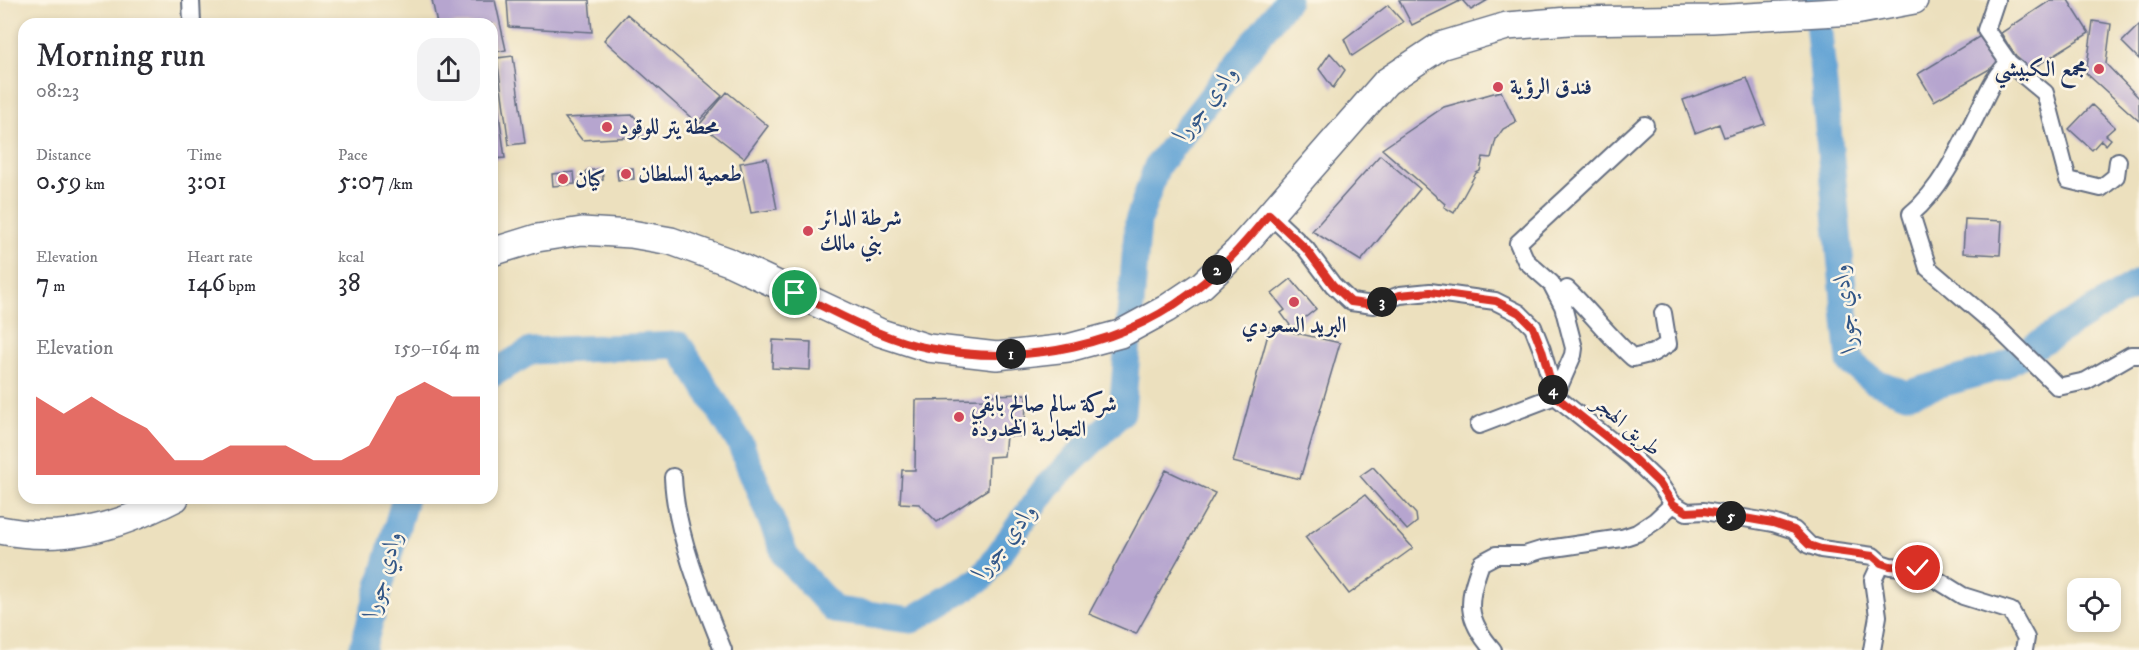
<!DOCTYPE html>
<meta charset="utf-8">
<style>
:root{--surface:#fff;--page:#f2f2f3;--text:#2b2b33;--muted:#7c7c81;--accent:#d93025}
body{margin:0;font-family:"IM FELL DW Pica",Amiri,serif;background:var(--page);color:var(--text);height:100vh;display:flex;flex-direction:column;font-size:22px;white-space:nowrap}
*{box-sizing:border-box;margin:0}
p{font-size:20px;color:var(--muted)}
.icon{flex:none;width:33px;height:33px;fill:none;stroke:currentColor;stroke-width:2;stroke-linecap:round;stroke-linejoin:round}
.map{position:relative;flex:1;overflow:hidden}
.sheet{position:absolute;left:18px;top:18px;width:480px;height:486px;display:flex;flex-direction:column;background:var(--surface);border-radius:18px;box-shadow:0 3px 9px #0003}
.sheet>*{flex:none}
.buttons{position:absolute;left:2067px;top:578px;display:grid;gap:12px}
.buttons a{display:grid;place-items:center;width:54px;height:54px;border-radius:12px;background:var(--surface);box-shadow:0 3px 9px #0003;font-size:30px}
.pin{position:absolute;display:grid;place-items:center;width:51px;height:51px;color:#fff;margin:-26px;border:3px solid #fff;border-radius:50%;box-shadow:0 2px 6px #0007}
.km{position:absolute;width:30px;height:30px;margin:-15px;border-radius:50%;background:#222;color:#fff;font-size:16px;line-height:30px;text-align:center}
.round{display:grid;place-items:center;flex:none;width:63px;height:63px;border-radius:18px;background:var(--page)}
.summary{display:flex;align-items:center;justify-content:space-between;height:102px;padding:0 18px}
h1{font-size:33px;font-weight:600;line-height:45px}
.metrics{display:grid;grid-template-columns:repeat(3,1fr);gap:9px;height:102px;padding:6px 18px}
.metrics div{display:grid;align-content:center}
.metrics b{font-size:26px;font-weight:600}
.metrics small{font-size:16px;font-weight:400}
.metrics p{font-size:16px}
.chart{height:168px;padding:12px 18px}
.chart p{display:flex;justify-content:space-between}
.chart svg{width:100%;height:108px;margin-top:6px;fill:var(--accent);opacity:.7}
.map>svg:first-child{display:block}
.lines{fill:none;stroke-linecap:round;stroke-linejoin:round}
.river{stroke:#60a2d4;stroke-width:27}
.building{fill:#b6a5cf}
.minor-casing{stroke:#646d80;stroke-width:20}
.primary-casing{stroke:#646d80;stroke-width:30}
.minor{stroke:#fff;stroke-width:16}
.primary{stroke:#fff;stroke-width:27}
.route-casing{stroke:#fff;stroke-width:12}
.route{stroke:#d93025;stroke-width:8}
.poi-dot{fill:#d1495b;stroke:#fcf5e5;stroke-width:2}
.labels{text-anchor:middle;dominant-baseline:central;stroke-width:5;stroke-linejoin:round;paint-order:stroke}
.poi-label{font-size:22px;font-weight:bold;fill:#1b2f5e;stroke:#fcf5e5;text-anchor:start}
.street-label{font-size:22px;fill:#1b2f5e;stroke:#fcf5e5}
.water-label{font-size:24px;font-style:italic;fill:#335787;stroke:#fcf5e5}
</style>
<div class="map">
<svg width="2139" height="650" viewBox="0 0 2139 650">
<rect width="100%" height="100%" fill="#fcf5e5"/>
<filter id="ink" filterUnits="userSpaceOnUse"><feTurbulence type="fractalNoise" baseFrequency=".0167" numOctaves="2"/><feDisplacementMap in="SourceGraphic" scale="12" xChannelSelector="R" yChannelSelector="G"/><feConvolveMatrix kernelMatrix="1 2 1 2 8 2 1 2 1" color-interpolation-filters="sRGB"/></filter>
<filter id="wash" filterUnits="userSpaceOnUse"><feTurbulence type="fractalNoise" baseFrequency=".008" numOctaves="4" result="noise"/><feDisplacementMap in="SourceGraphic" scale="24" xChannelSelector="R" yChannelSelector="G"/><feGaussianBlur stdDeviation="1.35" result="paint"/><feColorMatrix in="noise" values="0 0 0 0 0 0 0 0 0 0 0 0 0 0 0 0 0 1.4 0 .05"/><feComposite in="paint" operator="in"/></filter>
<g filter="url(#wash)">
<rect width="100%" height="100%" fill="#ece0be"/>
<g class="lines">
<path class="river" d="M1816,0l34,362 24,19 32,13 95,-27 138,-85
M492,374l39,-23 148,-6 61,98 46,114 48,53 78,10 70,-42 65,-92 75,-74 16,-191 19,-55 130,-166
M362,650l43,-152"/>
</g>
<g id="blocks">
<path class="building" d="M432,0h63l11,50 -10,2 -4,-10v-18h-55z
M507,0h82l3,32 -83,-5z
M1399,0h89l-17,10 -9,-10 -50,25z
M2051,0h17l21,33 -64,40 -24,-40z
M1388,5l15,17 -51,34 -8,-17z
M627,14l95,82 -25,27 -93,-83z
M2093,21l18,3 -5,40 33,34v23l-53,-48z
M2139,25v34l-17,-17z
M1982,35l18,28 -66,38 -16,-27z
M1330,53l15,17 -12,18 -14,-19z
M513,56l12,87 -16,2 -12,-87z
M492,69h1l12,89 -13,1z
M1747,78l18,46 -41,13 -5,-13 -24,9 -12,-33z
M1501,91l15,31 -13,7 -7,10 -5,19 -8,-1 -3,14 -4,2 -22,40 -10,-6 1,-3 -63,-55 62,-42z
M727,92l41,34 -24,32 -44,-34z
M2092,105l23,22 -9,8 5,4 -5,6 -5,-5 -9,10 -23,-21z
M633,115l17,21 -68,4 -17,-22z
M1380,155l40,34 -59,72 -49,-30z
M767,158l10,51 -26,4 -11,-50z
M633,168l1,11 -16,1 -1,-11z
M602,169l1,11 -16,2 -1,-11z
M574,172l1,12 -22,2 -1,-12z
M1965,219l37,2 -2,34 -37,-2z
M1291,279l25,30 -24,19 -11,-15 4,-3 -13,-16z
M1270,327l70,16 -40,136 -67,-17z
M773,340l38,2 -1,28 -38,-2z
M1026,394l-1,42h-19l-2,20 -15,1 -1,32 -51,33 -18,-18 -19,-1 2,-33h13l1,-70 74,-1v-4z
M1373,467l43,47 1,8 -10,8 -47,-54z
M1166,470l49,23 -79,141 -47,-20z
M1365,495l48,53 -64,46 -44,-57z"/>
</g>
</g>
<g filter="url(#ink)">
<use href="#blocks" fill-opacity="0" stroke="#646d80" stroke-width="1.5"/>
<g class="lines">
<g class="minor-casing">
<path id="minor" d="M191,0l1,24
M1996,0l-10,30 23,33c-16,13 -22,32 -32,51 -17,34 -36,75 -66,100l17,54 68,58 62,61 28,-6 45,-26h8
M2009,63l36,30 23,87 33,8 15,-12 2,-15
M1269,214l37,35 27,36 18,17 23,3 26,-10 30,-3 65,9 24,12 14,14 9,23 13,46 78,62 26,25 14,21 -18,17 -18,12 -15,5 -81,12 -16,5h-29l-15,8c-14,38 -16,55 12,87
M1563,306l-12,-23 -25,-22 -8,-18 127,-118
M1479,425l76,-29 18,-41 1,-7 -11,-42 4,-17c23,22 42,48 66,69l20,-5 15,-9 -5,-31
M673,477c2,54 30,123 50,173
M1673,504l14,8 17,-1 69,12 21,7 15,15 12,4 52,7 8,7 9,3 28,2 45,28 48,15 15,27 -2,12
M1872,650l6,-34 -5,-36 8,-17"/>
</g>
<g class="primary-casing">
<path id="primary" d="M492,252l45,-14 45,-7 49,3 40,7 58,21 152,71 47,15 69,8 71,-8 52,-14 46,-25 36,-24 36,-34 148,-169 54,-36 67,-20 61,-5 144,-2 143,-8 59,-11
M0,530c64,13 118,-3 175,-32"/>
</g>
<use href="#minor" class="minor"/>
<use href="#primary" class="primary"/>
</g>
</g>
<g class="lines" filter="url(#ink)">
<g class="route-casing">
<path id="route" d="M795,293c41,19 88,47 134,55 94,19 200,-1 274,-65 25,-20 45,-44 66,-69l37,35 27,36 18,17 23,3 26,-10 30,-3 66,9 23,12 14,14 9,23 13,46 78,62 26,25 14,21 14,8 17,-1 69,12 21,7 15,15 12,4 52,7 8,7 9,3 28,2"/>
</g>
<use href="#route" class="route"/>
</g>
<g class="poi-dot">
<circle cx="2099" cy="69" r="6"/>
<circle cx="1498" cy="87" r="6"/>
<circle cx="607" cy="127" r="6"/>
<circle cx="626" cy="174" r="6"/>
<circle cx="563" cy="179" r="6"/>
<circle cx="808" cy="231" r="6"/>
<circle cx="1294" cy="302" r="6"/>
<circle cx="959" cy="417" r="6"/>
</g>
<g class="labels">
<g class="poi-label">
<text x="2087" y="69" text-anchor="end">مجمع الكبيشي</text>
<text x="1510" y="87">فندق الرؤية</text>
<text x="619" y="127">محطة يتر للوقود</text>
<text x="638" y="174">طعمية السلطان</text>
<text x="575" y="179">كيان</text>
<text x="820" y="218">شرطة الدائر<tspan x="820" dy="25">بني مالك</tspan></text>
<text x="1294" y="325" text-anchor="middle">البريد السعودي</text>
<text x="971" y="404">شركة سالم صالح بابقي<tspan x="971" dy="25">التجارية المحدودة</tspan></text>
</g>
<g class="street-label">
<text transform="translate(1627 426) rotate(40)">طريق الهجر</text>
</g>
<g class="water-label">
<text transform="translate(1206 103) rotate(-52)">وادي جورا</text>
<text transform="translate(1845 308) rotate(-96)">وادي جورا</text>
<text transform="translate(1005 541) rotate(-52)">وادي جورا</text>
<text transform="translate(383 574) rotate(-74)">وادي جورا</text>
</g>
</g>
</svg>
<div class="buttons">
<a><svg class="icon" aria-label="locate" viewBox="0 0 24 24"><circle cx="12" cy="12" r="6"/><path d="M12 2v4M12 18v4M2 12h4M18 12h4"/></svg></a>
</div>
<div class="pin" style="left:795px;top:293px;background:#1e9e55"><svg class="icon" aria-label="arrive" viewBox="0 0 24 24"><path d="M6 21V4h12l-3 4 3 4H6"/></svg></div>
<div class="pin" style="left:1918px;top:568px;background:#d93025"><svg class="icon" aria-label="check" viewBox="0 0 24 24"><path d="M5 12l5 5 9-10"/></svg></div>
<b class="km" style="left:1011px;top:354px">1</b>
<b class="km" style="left:1217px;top:270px">2</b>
<b class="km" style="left:1382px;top:302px">3</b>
<b class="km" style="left:1553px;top:390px">4</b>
<b class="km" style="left:1731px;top:516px">5</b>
<section class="sheet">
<div class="summary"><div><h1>Morning run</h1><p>08:23</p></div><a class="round"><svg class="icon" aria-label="share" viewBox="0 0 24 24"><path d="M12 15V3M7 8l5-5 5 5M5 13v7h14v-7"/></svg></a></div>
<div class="metrics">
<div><p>Distance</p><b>0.59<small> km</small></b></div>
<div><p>Time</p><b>3:01</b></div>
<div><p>Pace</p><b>5:07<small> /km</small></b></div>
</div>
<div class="metrics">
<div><p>Elevation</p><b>7<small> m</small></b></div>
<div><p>Heart rate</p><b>146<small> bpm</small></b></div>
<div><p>kcal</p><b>38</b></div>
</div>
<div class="chart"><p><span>Elevation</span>159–164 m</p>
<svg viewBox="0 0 160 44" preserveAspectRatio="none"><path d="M0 44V12L10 19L20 12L30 19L40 25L50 38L60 38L70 32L80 32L90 32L100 38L110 38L120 32L130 12L140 6L150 12L160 12V44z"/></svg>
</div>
</section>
</div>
